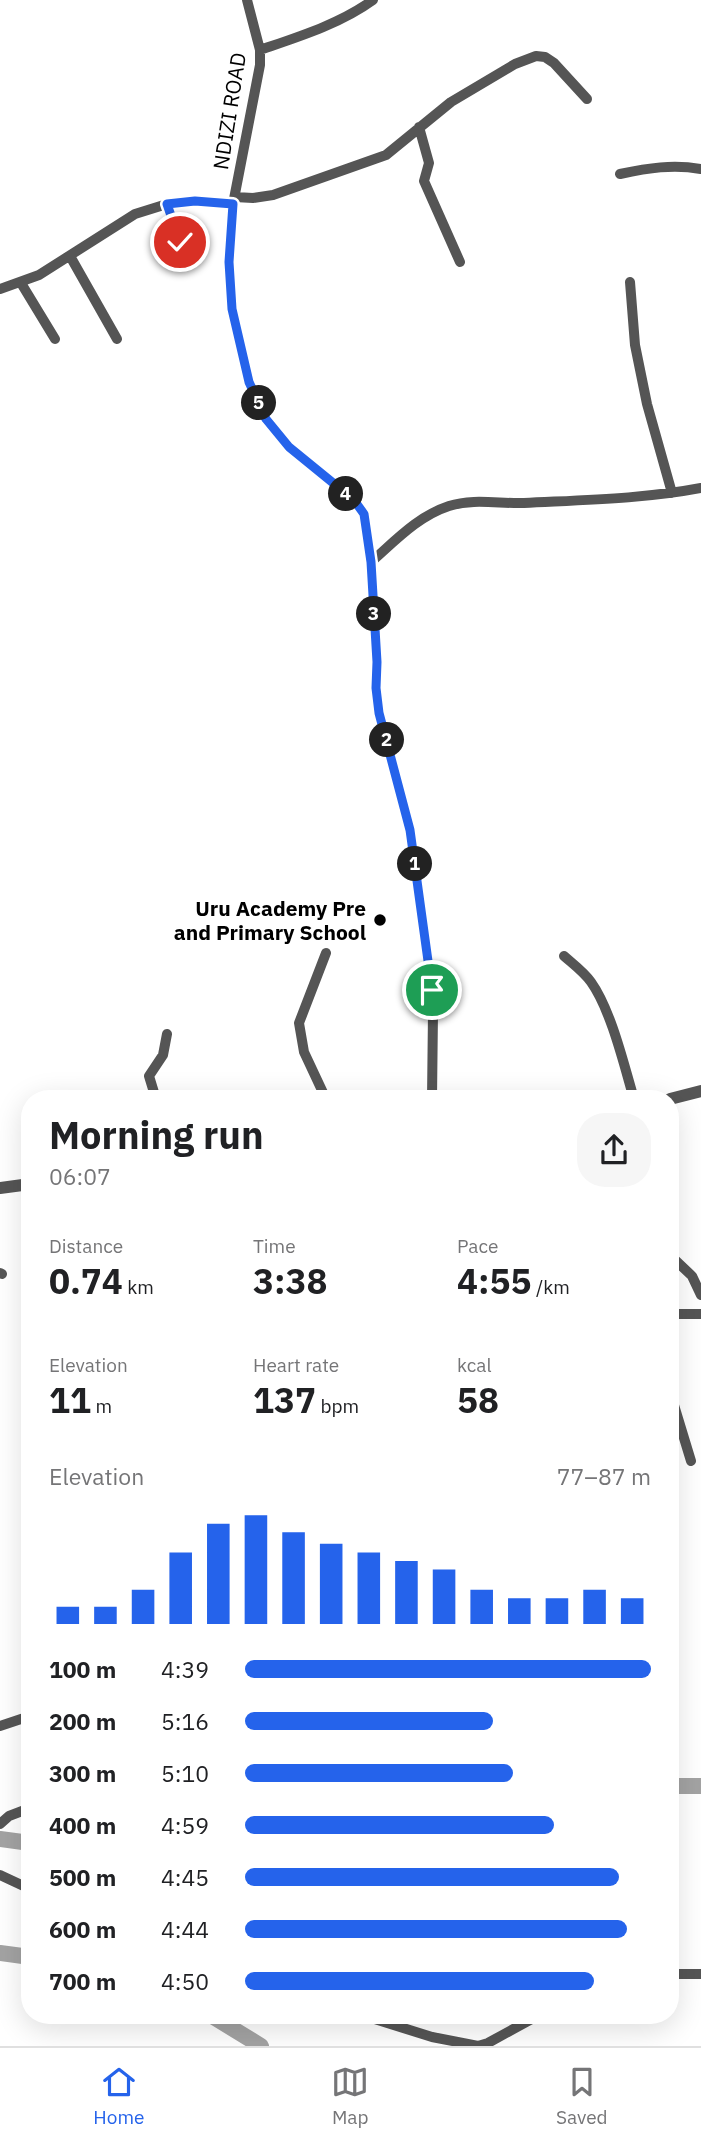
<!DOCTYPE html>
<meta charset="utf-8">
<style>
:root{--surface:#fff;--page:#f6f6f6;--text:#202124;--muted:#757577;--line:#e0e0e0;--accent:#2563eb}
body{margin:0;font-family:"IBM Plex Sans",sans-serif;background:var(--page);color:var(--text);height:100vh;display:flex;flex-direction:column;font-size:26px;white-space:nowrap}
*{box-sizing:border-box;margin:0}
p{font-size:23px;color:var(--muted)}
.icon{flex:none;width:38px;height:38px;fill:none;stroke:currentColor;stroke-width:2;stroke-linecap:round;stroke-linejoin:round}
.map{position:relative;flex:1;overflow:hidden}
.drawer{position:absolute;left:21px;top:1090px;width:658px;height:934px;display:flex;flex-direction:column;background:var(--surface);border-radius:28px;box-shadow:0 7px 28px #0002}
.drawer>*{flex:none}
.pin{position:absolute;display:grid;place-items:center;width:60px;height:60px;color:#fff;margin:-30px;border:4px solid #fff;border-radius:50%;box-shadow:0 2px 7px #0007}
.km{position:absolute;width:35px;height:35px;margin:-18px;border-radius:50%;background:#222;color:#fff;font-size:19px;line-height:35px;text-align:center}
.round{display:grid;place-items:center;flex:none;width:74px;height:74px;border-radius:28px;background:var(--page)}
.overview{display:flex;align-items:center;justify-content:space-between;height:119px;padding:0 28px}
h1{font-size:38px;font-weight:700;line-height:52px}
.metrics{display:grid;grid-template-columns:repeat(3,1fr);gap:10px;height:119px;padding:7px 28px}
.metrics div{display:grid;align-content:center}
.metrics b{font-size:35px;font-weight:700}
.metrics small{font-size:19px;font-weight:400}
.metrics p{font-size:19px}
.chart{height:196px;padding:14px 28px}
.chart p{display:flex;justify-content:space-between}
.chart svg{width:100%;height:126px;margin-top:7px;stroke:var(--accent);stroke-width:6}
ul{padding:0 28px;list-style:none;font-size:23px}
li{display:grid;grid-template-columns:112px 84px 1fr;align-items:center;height:52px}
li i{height:18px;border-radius:9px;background:var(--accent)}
.tab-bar{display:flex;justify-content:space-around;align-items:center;height:98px;border-top:2px solid var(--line);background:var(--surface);font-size:19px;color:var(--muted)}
.tab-bar a{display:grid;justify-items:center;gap:4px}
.tab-bar .current{color:var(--accent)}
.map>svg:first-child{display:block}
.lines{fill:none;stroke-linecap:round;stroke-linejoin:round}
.river{stroke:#a3a3a3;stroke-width:16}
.minor{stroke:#555;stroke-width:10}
.tertiary{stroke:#555;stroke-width:12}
.route-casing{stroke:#fff;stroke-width:14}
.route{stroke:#2563eb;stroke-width:9}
.poi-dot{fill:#000;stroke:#fff;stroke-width:2.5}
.labels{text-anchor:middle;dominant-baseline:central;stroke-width:6;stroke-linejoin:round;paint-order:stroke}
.street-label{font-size:21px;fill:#000;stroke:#fff}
.poi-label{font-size:21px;font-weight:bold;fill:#000;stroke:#fff;text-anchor:end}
</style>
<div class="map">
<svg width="701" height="2046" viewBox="0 0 701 2046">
<rect width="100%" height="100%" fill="#fff"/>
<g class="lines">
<path class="river" d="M670,1786h31
M0,1839l30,4
M0,1953l30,4
M212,2016l49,30"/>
<path class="minor" d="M247,0l13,50v15l-27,139 -4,58 3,47 17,73 17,37 23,28 65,53 10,14 7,48 6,100 -2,26 4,26 31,115 20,142 3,41 -1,87
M260,50c38,-13 80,-26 113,-50
M419,127l10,36 -5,18 36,81
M620,174c28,-6 53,-10 81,-5
M235,197l18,1 20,-3 113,-40 65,-53 64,-38 21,-8 9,1 9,6 33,36
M167,204l13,38
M70,256l47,83
M630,282l5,63 12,59 25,89
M21,283l34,56
M0,289l39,-14 96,-61 32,-10 28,-3 38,3
M371,562c24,-21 47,-46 78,-56 24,-8 51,-2 75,-3 59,-3 120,-4 177,-15
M564,956c9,8 20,16 27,26 20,28 33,83 43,117
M156,1099l-7,-23 14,-21 4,-21
M326,1099l-22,-47 -5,-29 27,-70
M670,1255l22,21 9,19
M0,1273l2,1
M670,1314h31
M670,1392l21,69
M0,1726l30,-10
M0,1824l9,-8 21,-8
M0,1875l30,14
M670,1974h31
M365,2016l67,21 46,9
M478,2046l10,-3 49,-27"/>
<path class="tertiary" d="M670,1099l31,-8
M0,1188l30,-4"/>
</g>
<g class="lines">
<g class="route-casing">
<path id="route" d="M180,242l-13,-38 28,-3 38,3 -4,58 3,47 17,73 17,37 23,28 65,53 10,14 7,48 6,100 -1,26 3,25 31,117 22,160"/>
</g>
<use href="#route" class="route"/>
</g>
<circle class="poi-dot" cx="380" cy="920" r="7"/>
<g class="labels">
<g class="street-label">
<text transform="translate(229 111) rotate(-81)">NDIZI ROAD</text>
</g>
<g class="poi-label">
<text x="366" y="908">Uru Academy Pre<tspan x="366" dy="24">and Primary School</tspan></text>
</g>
</g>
</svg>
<div class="pin" style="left:432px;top:990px;background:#1e9e55"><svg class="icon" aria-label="arrive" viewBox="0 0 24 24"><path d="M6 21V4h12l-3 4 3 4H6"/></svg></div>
<div class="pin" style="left:180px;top:242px;background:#d93025"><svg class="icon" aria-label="check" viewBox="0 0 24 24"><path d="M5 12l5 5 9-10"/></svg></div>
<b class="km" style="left:415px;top:864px">1</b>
<b class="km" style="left:387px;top:740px">2</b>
<b class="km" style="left:374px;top:614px">3</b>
<b class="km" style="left:346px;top:494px">4</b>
<b class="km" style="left:259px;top:403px">5</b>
<section class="drawer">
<div class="overview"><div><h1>Morning run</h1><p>06:07</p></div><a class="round"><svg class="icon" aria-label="share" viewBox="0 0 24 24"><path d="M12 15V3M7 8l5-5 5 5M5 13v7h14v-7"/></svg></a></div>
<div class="metrics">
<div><p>Distance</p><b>0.74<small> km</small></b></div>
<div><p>Time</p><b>3:38</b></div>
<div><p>Pace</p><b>4:55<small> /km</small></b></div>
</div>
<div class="metrics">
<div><p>Elevation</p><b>11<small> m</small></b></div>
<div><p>Heart rate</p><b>137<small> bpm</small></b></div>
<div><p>kcal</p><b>58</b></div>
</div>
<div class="chart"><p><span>Elevation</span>77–87 m</p>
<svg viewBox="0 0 160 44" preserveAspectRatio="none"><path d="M5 44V38M15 44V38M25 44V32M35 44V19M45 44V9M55 44V6M65 44V12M75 44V16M85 44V19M95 44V22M105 44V25M115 44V32M125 44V35M135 44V35M145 44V32M155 44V35"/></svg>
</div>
<ul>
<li><b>100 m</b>4:39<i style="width:100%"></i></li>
<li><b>200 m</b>5:16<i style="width:61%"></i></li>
<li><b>300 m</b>5:10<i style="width:66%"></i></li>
<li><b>400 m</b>4:59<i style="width:76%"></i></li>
<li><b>500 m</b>4:45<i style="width:92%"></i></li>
<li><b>600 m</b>4:44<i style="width:94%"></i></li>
<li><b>700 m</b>4:50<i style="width:86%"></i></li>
</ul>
</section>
</div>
<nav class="tab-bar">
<a class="current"><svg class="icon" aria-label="home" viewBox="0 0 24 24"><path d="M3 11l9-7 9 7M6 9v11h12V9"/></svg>Home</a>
<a><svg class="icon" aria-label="map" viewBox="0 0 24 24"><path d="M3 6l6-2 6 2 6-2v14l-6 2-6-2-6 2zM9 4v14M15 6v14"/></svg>Map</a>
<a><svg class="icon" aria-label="saved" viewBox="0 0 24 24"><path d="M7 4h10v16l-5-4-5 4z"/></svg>Saved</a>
</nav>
